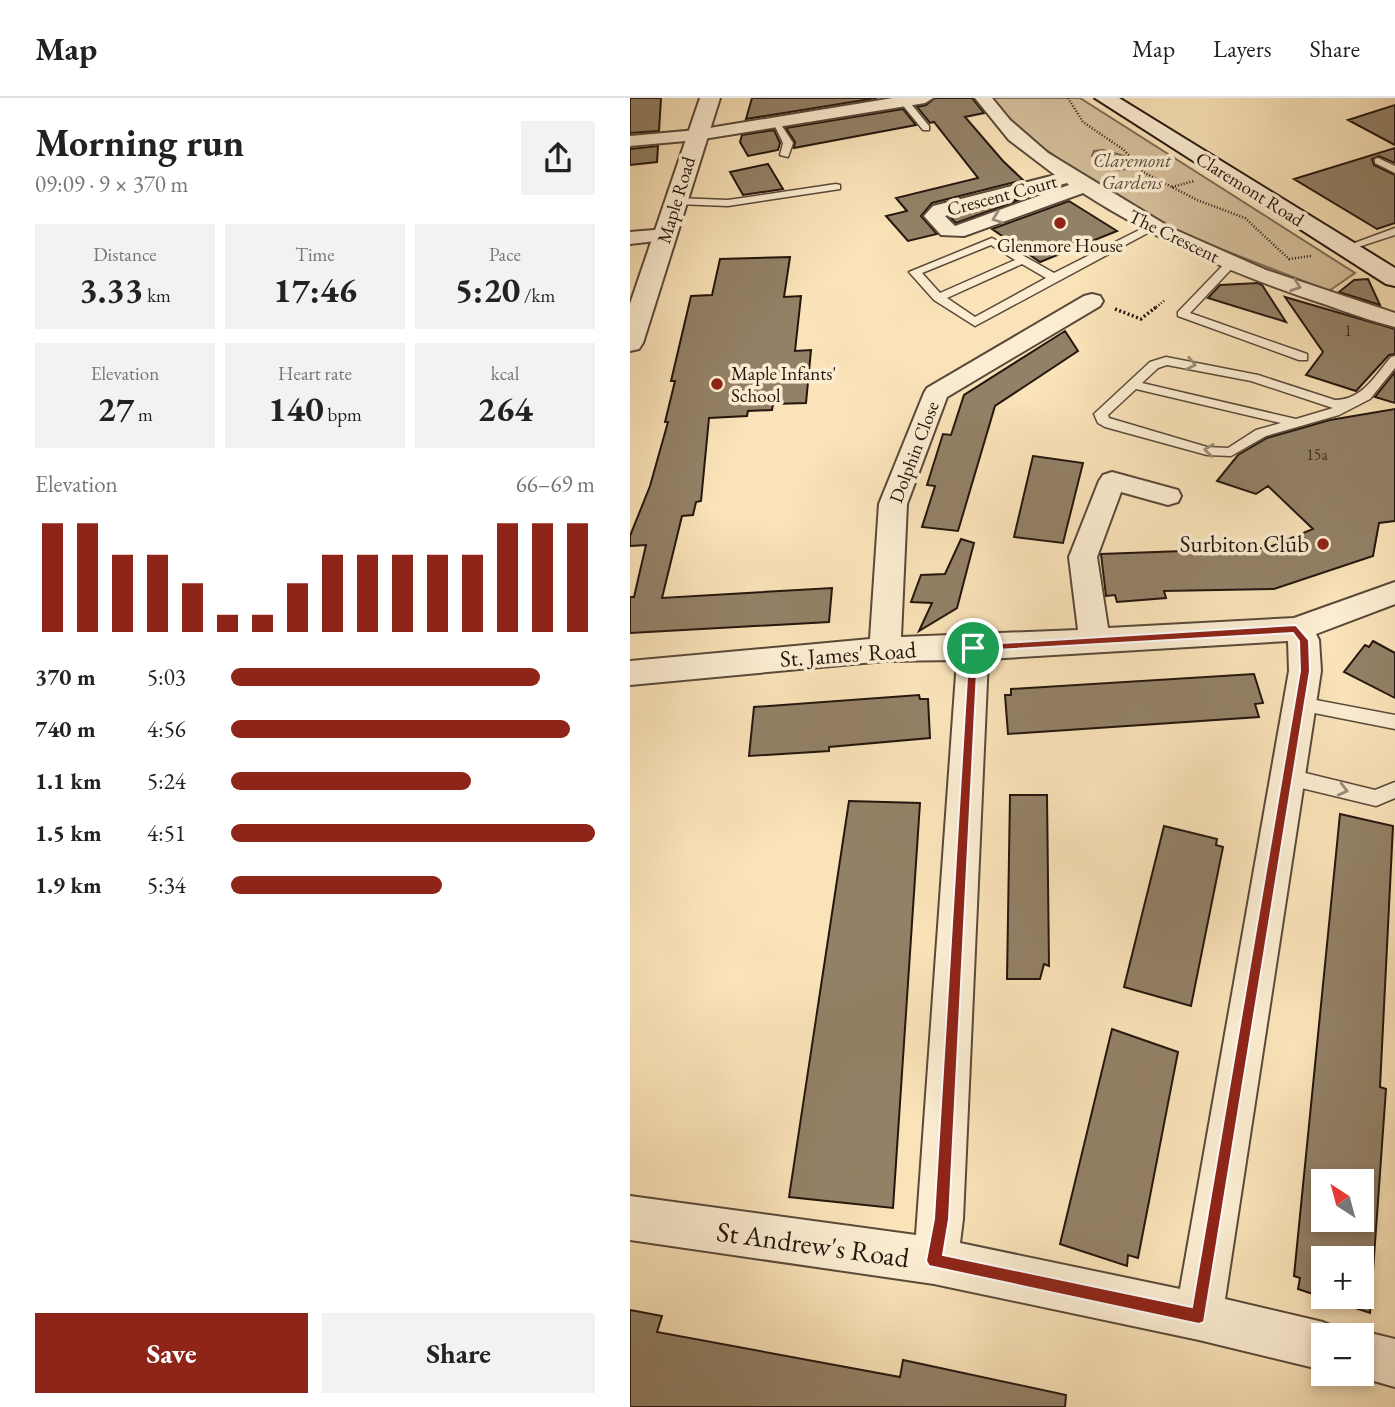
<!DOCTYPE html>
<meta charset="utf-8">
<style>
:root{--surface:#fff;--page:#f2f2f2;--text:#222;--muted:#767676;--line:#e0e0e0;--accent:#8f2418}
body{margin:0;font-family:"EB Garamond",serif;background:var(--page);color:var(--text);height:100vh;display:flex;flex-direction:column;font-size:26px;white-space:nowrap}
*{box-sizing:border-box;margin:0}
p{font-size:23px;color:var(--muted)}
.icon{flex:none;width:38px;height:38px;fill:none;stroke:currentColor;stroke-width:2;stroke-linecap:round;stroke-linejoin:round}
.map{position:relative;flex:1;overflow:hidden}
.drawer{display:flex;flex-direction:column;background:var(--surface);width:630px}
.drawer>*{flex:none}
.needle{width:46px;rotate:324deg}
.tools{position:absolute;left:681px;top:1071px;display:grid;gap:14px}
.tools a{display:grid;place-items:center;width:63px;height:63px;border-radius:0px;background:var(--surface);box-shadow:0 4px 10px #0003;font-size:35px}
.pin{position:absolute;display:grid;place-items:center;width:60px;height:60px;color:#fff;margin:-30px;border:4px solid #fff;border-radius:50%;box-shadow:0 2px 7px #0007}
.round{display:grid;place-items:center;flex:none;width:74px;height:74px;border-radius:0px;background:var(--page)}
.overview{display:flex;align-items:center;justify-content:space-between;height:119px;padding:0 35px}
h1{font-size:38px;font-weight:700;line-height:52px}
.stats{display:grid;grid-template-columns:repeat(3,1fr);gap:10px;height:119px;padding:7px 35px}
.stats div{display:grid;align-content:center;border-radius:0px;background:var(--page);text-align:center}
.stats b{font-size:35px;font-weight:700}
.stats small{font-size:19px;font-weight:400}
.stats p{font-size:19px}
.chart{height:196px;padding:14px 35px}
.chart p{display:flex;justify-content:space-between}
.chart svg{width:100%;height:126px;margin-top:7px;stroke:var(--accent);stroke-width:6}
.primary-button{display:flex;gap:14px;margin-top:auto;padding:14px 35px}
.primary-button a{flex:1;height:80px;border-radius:0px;background:var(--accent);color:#fff;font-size:28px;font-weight:700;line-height:80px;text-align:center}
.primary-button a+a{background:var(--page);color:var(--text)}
ul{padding:0 35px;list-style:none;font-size:23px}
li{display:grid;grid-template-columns:112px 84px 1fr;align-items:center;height:52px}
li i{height:18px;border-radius:9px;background:var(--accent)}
header{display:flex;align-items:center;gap:42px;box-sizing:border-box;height:98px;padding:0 35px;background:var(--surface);border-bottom:2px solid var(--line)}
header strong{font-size:33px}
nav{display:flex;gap:38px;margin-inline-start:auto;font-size:24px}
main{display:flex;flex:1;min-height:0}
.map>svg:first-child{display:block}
.green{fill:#d6c09c;stroke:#7d6b55;stroke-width:2}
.water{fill:#b19d7f;stroke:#796752;stroke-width:2}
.building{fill:#938167;stroke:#24160e;stroke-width:2;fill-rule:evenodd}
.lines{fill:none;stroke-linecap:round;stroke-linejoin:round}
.service-casing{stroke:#5a4939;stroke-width:3}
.minor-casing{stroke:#5a4939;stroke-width:4}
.tertiary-casing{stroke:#5a4939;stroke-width:4}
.secondary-casing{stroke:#24160e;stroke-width:4}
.path-far1{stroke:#24160e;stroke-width:2.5;stroke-dasharray:1 2;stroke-linecap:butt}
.path{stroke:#24160e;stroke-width:3.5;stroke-dasharray:2 2.5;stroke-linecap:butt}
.service{fill:#fcedd2;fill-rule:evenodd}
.minor{fill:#fcedd2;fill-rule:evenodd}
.tertiary{fill:#fcedd2;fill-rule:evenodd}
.secondary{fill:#fcedd2;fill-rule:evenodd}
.oneway{stroke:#9b8c7a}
.route{fill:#8f2418;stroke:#fff;stroke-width:2;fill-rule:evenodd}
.poi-dot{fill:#8f2418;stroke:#fcedd2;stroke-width:2.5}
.labels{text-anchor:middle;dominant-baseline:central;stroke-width:7;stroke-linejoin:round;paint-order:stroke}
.far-number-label{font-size:16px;fill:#403124}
.far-park-label{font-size:19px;font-style:italic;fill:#594939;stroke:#fcedd2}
.far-street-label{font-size:19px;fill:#24160e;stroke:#fcedd2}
.far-poi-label{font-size:19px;fill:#24160e;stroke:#fcedd2}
.poi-label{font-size:23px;fill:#24160e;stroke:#fcedd2;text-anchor:end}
.street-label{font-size:23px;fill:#24160e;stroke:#fcedd2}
.near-street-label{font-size:28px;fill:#24160e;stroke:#fcedd2}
</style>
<header>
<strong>Map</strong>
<nav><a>Map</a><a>Layers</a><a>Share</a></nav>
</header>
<main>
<section class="drawer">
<div class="overview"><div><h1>Morning run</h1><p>09:09 · 9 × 370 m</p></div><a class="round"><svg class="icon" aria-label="share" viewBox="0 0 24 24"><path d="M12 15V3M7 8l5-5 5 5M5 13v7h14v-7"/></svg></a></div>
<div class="stats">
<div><p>Distance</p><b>3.33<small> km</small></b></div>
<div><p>Time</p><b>17:46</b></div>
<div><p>Pace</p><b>5:20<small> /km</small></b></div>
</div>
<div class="stats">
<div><p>Elevation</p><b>27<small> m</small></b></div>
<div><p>Heart rate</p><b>140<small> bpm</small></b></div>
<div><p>kcal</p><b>264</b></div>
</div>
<div class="chart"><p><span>Elevation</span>66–69 m</p>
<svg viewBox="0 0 160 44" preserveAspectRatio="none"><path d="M5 44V6M15 44V6M25 44V17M35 44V17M45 44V27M55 44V38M65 44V38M75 44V27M85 44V17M95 44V17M105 44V17M115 44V17M125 44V17M135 44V6M145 44V6M155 44V6"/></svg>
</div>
<ul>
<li><b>370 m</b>5:03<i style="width:85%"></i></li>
<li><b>740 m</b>4:56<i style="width:93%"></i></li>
<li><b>1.1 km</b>5:24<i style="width:66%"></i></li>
<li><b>1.5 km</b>4:51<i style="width:100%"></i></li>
<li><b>1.9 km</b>5:34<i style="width:58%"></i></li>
</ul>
<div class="primary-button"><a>Save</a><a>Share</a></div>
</section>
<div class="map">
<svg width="765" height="1309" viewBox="0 0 765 1309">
<rect width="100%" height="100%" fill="#fae3b9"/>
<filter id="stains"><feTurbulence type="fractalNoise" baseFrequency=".00286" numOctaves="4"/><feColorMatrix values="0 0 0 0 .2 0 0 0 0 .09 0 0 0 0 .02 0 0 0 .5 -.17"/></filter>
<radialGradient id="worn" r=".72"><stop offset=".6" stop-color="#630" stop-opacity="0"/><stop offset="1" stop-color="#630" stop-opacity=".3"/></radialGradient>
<path class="green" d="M360,0h90l275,175 -26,18 -152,-59 -62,-32 -110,-80z"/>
<path class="water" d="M473,52l22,6 4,7 -2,6 -11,1 -24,-14 2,-5z"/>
<path class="building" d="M0,0h31l-2,33 -29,2z
M122,0h125l-131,21z
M305,0h37l12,15 -19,4 38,44 20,19 -91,23 -11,13 16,18 -29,7 -22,-25 21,-5 -11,-13 82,-20 -44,-56 -4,1 -13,-16 9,-2z
M765,7v40l-47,-25z
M273,11l13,16 -122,23 1,-6 -9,-14z
M144,32l6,13 -2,7 -30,6 -8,-14 2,-7z
M28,48l-1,16 -27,3v-16z
M765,50v15l-16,-7 -7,3 2,6 21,10v48l-18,6 -83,-50z
M138,66l15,25 -40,6 -13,-23z
M406,96l-80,29 -6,-6z
M439,103l48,30 -77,31 -48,-33z
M160,159l-6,40 17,-1 -6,55 16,-1 -5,53 -33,1 -1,6 -24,1 -1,5 -38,2 -8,83 -5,1 -3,13 -11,1 -20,82 170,-10 -3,34 -199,11v-36h4l12,-52 -16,1v-10l20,-50 18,-64h-3l10,-41h-4l20,-85 21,-1 8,-36z
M738,181l12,26 -41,-13 15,-12z
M628,185l4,2 24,37 -78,-24 12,-13z
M655,199l110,32v25l-6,1 -33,36 -50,-16 17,-23z
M435,233l13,20 -83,55 -37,125 -36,-4 13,-41 -8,-1 16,-51 8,1 13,-40z
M765,274v31l-20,-6z
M765,311v112l-16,2 -6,33 -99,33 -110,2 2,7 -49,4 -2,-7 -9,1 -5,-42 166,-6 46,-19 -45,-43 -12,8 -39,-13 21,-26 29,-17 63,-18z
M403,358l50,7 -20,80 -49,-6z
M331,441l13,4 -17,65 -38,23 13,-28 -21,-1 10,-27 24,-1z
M743,543l22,12v45l-51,-26 21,-27 4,2z
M624,576l9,29 -8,1 4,13 -251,17 -3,-39h6v-6z
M289,597l1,4h8l2,39 -101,9v4l-80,5 5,-49z
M380,697h37l2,171 -5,-2 -4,15h-33z
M219,703l71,2 -27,405 -104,-11z
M710,716l53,12 -13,261 6,2 -16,224 -72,-24 2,-11 -6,-2zM693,1083h39v39h-39zM693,1160h39v39h-39z
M534,728l53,13 -1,6 7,2 -32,159 -67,-19z
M482,931l66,23 -40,206 -10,-3 -1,11 -67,-22z
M0,1212l32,6 -5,16 243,45 3,-17 163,35 -1,12h-435z"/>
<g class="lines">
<g class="service-casing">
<path id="service" d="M271,1h6l22,27v4h-6l-22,-27z
M142,22h6l15,23 -5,14 -8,-2 3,-12z
M748,60l17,8v7l-20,-10v-4z
M206,86l4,1v4l-112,17 -52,-2 -5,-3 5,-3 52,2z
M521,126l5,3 -1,2 -180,97 -41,-26 -25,-28 83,-34 62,35zM361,147l24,15 -75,33 -18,-20zM392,166l24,14 -71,39 -28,-19z
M765,130v7l-49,16 -5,-3z
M597,163l10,2 -47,50 117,41v6h-8l-121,-44v-4z
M765,258v12l-25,31 -31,16 -73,21 -35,20 -24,-1 -102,-28 -7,-4 -4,-9 56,-52 16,-5 92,18 77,25c27,0 39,-23 56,-43zM537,267l84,16 82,27 -37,11 -154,-36 16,-15zM506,291l145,34 -25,7 -28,18 -21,-1 -98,-29 -1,-3z
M670,599l95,18v14l-101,-20 -2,-5 2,-5z
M659,671l86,21 20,-8v16l-19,8 -87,-21 -6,-3 -3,-5 3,-5z"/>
</g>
<g class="minor-casing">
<path id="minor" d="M263,0h40l-8,5 -228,37 -67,6v-10l67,-6z
M345,0h17l18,22 38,33 123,75 95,42 129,43v14c-24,-6 -48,-15 -71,-23 -86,-28 -165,-62 -241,-111l-119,43 -23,-1 -17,-19 9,-10 122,-31 -46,-35zM437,85l2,2 -114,41 -10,-10z
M36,131l7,2 3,4 -3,4 -43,5v-12z
M462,196l8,2 3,5 -3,5 -153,91 -40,107 -6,133 177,-7 -9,-73 30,-76 4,-6 9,-3 66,18 3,6 -3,6 -10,3 -47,-13 -24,65 11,71 186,-10 101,-36v22l-79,30 3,6 2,31 -96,628 98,23 17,7 3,6h-20v35l-124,-30 -265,-56 -304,-44v-44l286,39 41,-575 -72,1 -255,24v-24l240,-22 9,-135 45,-111 3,-5 157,-92zM658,543l1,30 -109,618 -220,-46 3,-24 25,-560z
M732,1233l33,8v48l-46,-13h13v-39h-11z"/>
</g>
<g class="tertiary-casing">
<path id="tertiary" d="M70,0h20l-77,245 -4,6 -9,2v-47z"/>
</g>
<g class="secondary-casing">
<path id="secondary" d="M465,0h24l276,170v18l-9,-2z"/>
</g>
<path class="path-far1" d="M438,0l15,24 41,28 19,22 54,28 48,18 45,42
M542,89l22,-6
M659,161l22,-3
M524,211l11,-9"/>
<path class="path" d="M485,211l26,10 15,-12"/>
<use href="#service" class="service"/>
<use href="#minor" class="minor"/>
<use href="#tertiary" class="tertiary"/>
<use href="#secondary" class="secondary"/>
</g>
<defs><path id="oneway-chevron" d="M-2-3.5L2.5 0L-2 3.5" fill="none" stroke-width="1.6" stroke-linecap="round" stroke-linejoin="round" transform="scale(1.75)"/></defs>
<g class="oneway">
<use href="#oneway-chevron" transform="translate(367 120) rotate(160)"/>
<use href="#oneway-chevron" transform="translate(666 188) rotate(19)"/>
<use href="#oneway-chevron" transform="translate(561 266) rotate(12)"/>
<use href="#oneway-chevron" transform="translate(579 352) rotate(-173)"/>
<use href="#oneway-chevron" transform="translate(713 692) rotate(14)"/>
</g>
<path class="route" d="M666,527l13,15 1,31 -106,651 -5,2 -270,-58 -3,-5 8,-42 35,-574zM663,535l6,8 1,30 -108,636 -249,-52 6,-36 29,-568z"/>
<g class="poi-dot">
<circle cx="430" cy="125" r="7"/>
<circle cx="87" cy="286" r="7"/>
<circle cx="693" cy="446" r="7"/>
</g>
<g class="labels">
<g class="far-number-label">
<text x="718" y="232">1</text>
<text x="687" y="356">15a</text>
</g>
<g class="far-park-label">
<text x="502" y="62">Claremont<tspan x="502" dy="22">Gardens</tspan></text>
</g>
<g class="far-street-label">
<text transform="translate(620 91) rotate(32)">Claremont Road</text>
<text transform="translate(372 97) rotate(-15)">Crescent Court</text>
<text transform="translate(46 102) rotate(-73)">Maple Road</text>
<text transform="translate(544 138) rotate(26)">The Crescent</text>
<text transform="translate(284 354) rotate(-69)">Dolphin Close</text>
</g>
<g class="far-poi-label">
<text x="430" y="147">Glenmore House</text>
<text x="101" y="275" text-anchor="start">Maple Infants'<tspan x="101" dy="22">School</tspan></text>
</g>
<g class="poi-label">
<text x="679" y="446">Surbiton Club</text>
</g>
<g class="street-label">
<text transform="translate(218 556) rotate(-4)">St. James' Road</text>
</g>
<g class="near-street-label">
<text transform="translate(183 1146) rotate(8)">St Andrew's Road</text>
</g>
</g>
<rect width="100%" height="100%" filter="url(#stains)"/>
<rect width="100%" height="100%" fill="url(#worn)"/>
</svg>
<div class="tools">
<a><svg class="needle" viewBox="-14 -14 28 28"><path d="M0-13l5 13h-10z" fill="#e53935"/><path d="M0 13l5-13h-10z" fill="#767676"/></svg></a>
<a>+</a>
<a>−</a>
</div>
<div class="pin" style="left:343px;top:550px;background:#1e9e55"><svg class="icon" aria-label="arrive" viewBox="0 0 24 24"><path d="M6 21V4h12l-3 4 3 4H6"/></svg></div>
</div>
</main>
